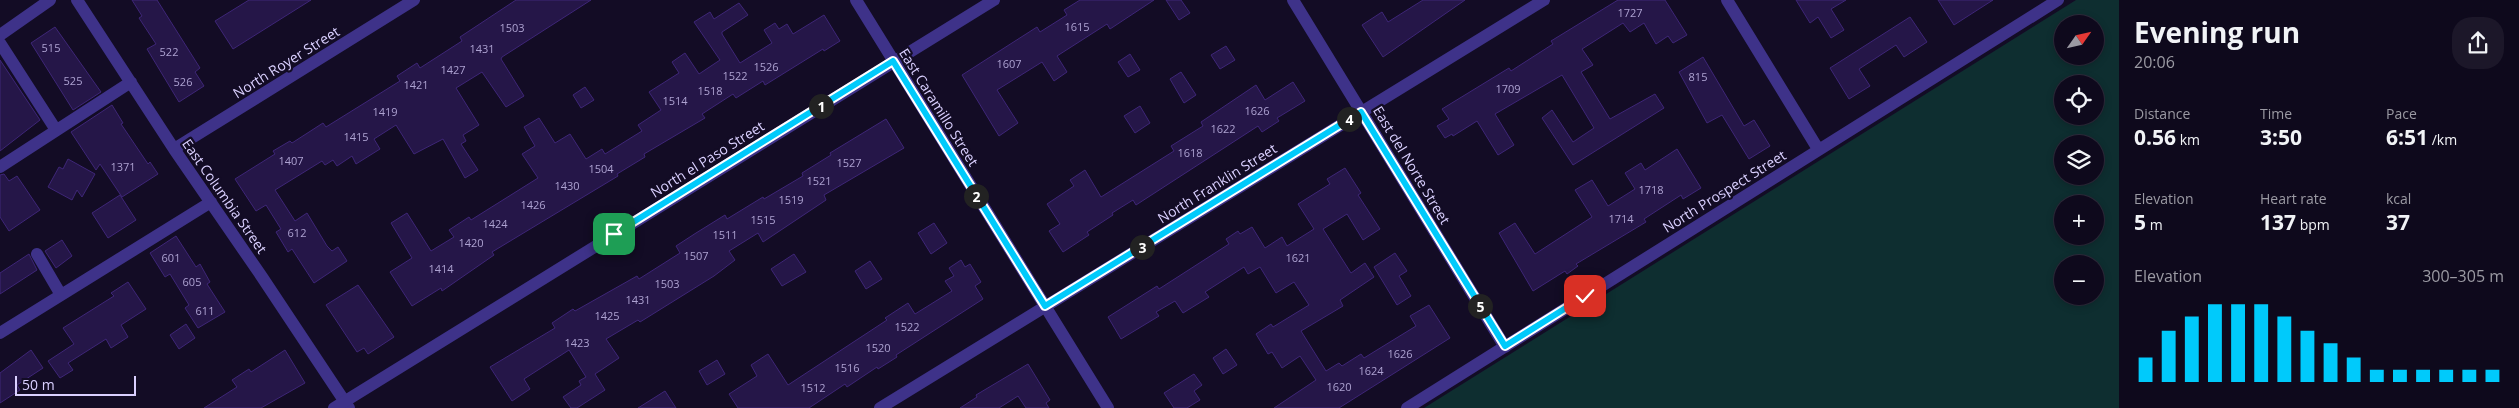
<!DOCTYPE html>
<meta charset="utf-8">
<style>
:root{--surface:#0e091c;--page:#1c1729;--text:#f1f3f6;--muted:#9b9aa3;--line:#2e2a3b;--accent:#00cafb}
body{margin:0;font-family:"Open Sans",sans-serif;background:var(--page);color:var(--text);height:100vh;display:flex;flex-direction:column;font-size:19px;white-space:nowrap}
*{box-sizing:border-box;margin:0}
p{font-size:16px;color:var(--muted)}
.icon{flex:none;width:28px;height:28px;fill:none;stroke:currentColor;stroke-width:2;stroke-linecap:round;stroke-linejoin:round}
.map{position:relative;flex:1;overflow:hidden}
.panel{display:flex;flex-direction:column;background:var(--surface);width:400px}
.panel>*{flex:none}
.needle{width:32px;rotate:56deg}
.fabs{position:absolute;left:2054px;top:15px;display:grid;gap:10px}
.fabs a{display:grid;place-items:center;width:50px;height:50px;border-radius:50%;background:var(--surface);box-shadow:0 2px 8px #0003,0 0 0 1px var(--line);font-size:25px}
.scale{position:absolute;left:15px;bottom:12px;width:121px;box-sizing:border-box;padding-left:5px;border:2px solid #dad0ff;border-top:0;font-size:14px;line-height:18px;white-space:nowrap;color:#dad0ff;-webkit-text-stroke:4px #130c25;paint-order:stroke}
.pin{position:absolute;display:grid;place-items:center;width:42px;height:42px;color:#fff;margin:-21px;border-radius:10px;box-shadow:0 2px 8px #0006}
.km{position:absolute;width:25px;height:25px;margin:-12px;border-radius:50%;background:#222;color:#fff;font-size:14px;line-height:25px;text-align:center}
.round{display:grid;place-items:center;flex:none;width:52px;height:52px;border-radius:20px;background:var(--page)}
.summary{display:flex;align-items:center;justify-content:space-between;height:85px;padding:0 15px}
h1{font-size:28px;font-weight:700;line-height:38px}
.stats{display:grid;grid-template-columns:repeat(3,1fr);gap:8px;height:85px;padding:5px 15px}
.stats div{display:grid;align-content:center}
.stats b{font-size:21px;font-weight:700}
.stats small{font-size:14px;font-weight:400}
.stats p{font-size:14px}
.chart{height:140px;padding:10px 15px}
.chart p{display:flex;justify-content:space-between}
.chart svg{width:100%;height:90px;margin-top:5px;stroke:var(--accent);stroke-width:6}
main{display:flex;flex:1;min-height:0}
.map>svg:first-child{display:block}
.green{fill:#0e2e30;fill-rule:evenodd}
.building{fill:#251648;stroke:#3e2677}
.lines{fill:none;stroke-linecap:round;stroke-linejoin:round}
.minor{stroke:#3e3289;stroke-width:12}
.tertiary{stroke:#3e3289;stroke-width:12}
.route-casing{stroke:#fff;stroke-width:10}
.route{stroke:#00cafb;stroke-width:6}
.labels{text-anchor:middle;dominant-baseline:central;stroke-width:4.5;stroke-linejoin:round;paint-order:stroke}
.number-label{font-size:11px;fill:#ada2d1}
.street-label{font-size:14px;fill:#dad0ff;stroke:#130c25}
</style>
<main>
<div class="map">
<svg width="2119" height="408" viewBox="0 0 2119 408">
<rect width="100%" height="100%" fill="#130c25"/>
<path class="green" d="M2076,0h43v408h-695zM2062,24h33v32h-33zM2062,84h33v32h-33zM2062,144h33v32h-33zM2062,204h33v32h-33zM2062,264h33v32h-33z"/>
<path class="building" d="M132,0h25l43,68 -5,4 9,14 -25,16 -32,-53 9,-5 -17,-26 3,-2z
M249,0h62l-78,49 -18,-28z
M516,0h75l-89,57 -1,2 23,37 -18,11 -24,-35 -26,16 23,37 -16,10 3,6 -5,3 17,26 -13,8 -22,-39 -29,15 -18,-29 -22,14 6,10 -24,15 -4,-8 -15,10 -4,-6 -8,5 -3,-4 -47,29 20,31 12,-8 20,33 5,5 6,-4 9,14 -33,22 -22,-34 -4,3 -12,-20 5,-3 -15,-24 -10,6 -21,-32 40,-25 -2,-3 17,-10 2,2 31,-20 3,4 74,-46 -3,-5 20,-13 3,5 42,-27 -2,-4z
M1080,0h74l-44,29 -3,-5 -50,32 10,16 -13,9 -12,-19 -45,28 21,33 -19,13 -37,-61 75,-48 3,5 27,-17 -3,-5z
M1166,0h15l9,13 -11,7z
M1423,0h42l-82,57 -21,-32 20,-13 6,10z
M1618,0h47l22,35 -14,8 -5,-7 -12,8 -12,-21 -14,9 -7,-9 -41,26 11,16 -12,7 29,47 45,-25 9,14 -91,57 -31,-47 10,-8 21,32 21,-14 -32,-53 -67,39 19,31 -16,10 -21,-34 -24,15 -1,-2 -7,4 -8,-12 12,-7 -7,-10 67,-41 2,3 42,-27 -2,-3z
M1796,0h50l-15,9 13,21 -13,8 -13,-21 -8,6z
M1938,0h55l-39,25z
M739,3l9,12 -26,17v2l18,29 32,-20 -8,-13 11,-7 4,6 8,-5 6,10 31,-19 16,26 -16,10 -1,-2 -58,36 -2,-4 -27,17 -3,-4 -31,20 3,4 -61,36 1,3 -28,17 1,2 -126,76 2,3 -52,36 -1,-3 -29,18 -22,-34 22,-14 -21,-35 16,-10 24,38 23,-14 -5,-7 20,-13 2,3 67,-42 -16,-24 13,-8 -11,-19 15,-9 16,25 15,-9 16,25 16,-10 3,5 37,-23 -4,-6 23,-15 -12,-18 30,-19 -7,-11 13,-9 14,21 21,-14 -26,-38 16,-10 4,7z
M1910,17l17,25 -23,15 -8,-12 -37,24 11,17 -21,13 -19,-31z
M55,27l46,65 -28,18 -42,-67z
M1226,46l9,14 -15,9 -9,-14z
M1130,54l10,16 -12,7 -10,-15z
M1703,57l41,69 10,-6 16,26 -21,13 -27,-44 -15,8 -28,-51z
M0,60l40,60 -40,31z
M1181,72l15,23 -12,8 -14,-24z
M1293,82l12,19 -28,17 2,3 -17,11 -4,-6 -122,79 -3,-5 -21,13 1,2 -26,17 2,3 -26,17 -14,-21 11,-7 -13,-20 27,-18 -4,-6 15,-10 16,27 73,-46 -3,-5 32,-20 -2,-4 55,-37 9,15z
M585,87l9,13 -13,8 -8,-13z
M112,105l11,18 -2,1 27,40 2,-2 8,12 -36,23 -22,-33 -4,6 -25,-38z
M1140,106l10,17 -15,10 -11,-17z
M886,119l18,29 -80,47 2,5 -63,42 -5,-9 -29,18 6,9 -21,16 -74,46 -2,-2 -32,19 13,19 -24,16 10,16 -28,18h-6l-8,-11 18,-12 -2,-4 7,-4 -17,-27 -45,29 6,10 -18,12 -22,-34 65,-39 -3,-5 21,-14 2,2 62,-35 2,3 41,-26 -4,-7 20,-13 29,-18 2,4 36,-22 1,2 39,-23 -1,-3 29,-18 -1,-2z
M1677,149l24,39 -18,11 -2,-4 -37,24 2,3 -70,42 2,2 -11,8 -2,-3 -32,20 -34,-58 16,-10 20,31 57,-37 -17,-27 17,-10 16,26 27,-17 -10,-16 16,-10 4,7z
M68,159l27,15 -13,23 -5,-7 -5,10 -24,-13 11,-20 4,2z
M1345,168l16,25 -3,2 22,34 -17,11 -16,-26 -24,15 28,44 14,-10 9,14 -34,23 3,6 -42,25 25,40 13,-8 3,3 19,-12 3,4 52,-32 -6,-10 19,-11 21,33 -111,70h-65l42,-28 -16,-24 -18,12 -10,-16 -4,2 -12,-20 15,-10 2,3 36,-22 -15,-23 -18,11 -16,-26 -12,7 -4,-7 -39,25 4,5 -26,16 -8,-12 -19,11 3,4 -38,23 -13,-22 49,-31 2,3 70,-45 -3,-5 12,-8 2,3 12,-7 13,21 17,-11 5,9 27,-17 -16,-25 32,-20 -3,-5z
M4,174l5,7 8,-5 23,34 -31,21 -9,-14v-42z
M120,195l16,25 -28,18 -16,-25z
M934,223l13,20 -16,11 -13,-21z
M176,236l20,31 4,-3 10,18 -3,2 18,28 -27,16 -13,-20 4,-3 -19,-31 -5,3 -15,-24z
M62,240l10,16 -16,12 -11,-17z
M1395,253l12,18 -8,5 12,20 -14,9 -23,-38z
M29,254l8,16 -37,24v-21z
M794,254l12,18 -24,14 -11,-17z
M961,260l4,7 5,-3 11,18 -6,4 8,13 -87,56 1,2 -19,12 -1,-2 -30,20 -2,-3 -36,24h-71l-9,-14 28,-18 -6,-11 17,-11 20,31 99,-65 -2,-2 23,-15 7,11 37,-23 -7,-10 9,-5 -5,-8z
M870,261l12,18 -16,10 -11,-18z
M128,282l18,27 -25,16 7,12 -17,11 -5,-9 -38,24 5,7 -13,8 -12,-17 26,-17 -11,-16 51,-32 -3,-3z
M358,285l36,52 -26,17 -4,-6 -7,4 -31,-47z
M186,324l9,14 -16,11 -9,-14z
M1226,349l11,16 -14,9 -10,-16z
M31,350l12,18 -26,17 3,5 -20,13v-30z
M285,350l20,33 -44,25h-57l33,-21 -5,-7 17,-11 2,3z
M717,360l8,14 -18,11 -8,-14z
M1028,364l22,36 -4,3 3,5h-23l-8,-12 -19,12h-39l17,-11 -1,-2z
M1194,374l8,11 -8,6 6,9 -13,8h-13l-10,-15z
M665,391l11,17h-38z"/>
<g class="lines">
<path class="minor" d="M77,0l97,149 88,128 87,131
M856,0l252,408
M1293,0l212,347
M1727,0l91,149
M0,35l50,-35
M0,43l56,87
M174,149l240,-149
M0,167l131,-85
M37,254l24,41
M0,333l211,-131
M880,408l664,-408
M1407,408l651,-408"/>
<path class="tertiary" d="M334,408l660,-408"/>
</g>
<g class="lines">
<g class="route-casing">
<path id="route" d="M614,234l279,-173 152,245 316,-194 144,234 80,-50"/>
</g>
<use href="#route" class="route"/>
</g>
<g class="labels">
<g class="number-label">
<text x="1630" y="12">1727</text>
<text x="1077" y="26">1615</text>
<text x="512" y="27">1503</text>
<text x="51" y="47">515</text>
<text x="482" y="48">1431</text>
<text x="169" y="51">522</text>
<text x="1009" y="63">1607</text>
<text x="766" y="66">1526</text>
<text x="453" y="69">1427</text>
<text x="735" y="75">1522</text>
<text x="1698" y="76">815</text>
<text x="73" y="80">525</text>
<text x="183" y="81">526</text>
<text x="416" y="84">1421</text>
<text x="1508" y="88">1709</text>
<text x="710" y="90">1518</text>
<text x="675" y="100">1514</text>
<text x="1257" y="110">1626</text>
<text x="385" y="111">1419</text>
<text x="1223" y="128">1622</text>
<text x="356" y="136">1415</text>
<text x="1190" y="152">1618</text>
<text x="291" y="160">1407</text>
<text x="849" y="162">1527</text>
<text x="123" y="166">1371</text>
<text x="601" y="168">1504</text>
<text x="819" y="180">1521</text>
<text x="567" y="185">1430</text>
<text x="1651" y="189">1718</text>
<text x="791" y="199">1519</text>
<text x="533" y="204">1426</text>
<text x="1621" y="218">1714</text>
<text x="763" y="219">1515</text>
<text x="495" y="223">1424</text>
<text x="297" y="232">612</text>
<text x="725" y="234">1511</text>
<text x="471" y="242">1420</text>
<text x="696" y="255">1507</text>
<text x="171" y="257">601</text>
<text x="1298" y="257">1621</text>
<text x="441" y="268">1414</text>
<text x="192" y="281">605</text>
<text x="667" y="283">1503</text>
<text x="638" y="299">1431</text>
<text x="205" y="310">611</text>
<text x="607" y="315">1425</text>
<text x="907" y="326">1522</text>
<text x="577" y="342">1423</text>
<text x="878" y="347">1520</text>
<text x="1400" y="353">1626</text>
<text x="847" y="367">1516</text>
<text x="1371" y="370">1624</text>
<text x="1339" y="386">1620</text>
<text x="813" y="387">1512</text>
</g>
<g class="street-label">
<text transform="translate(286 62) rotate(-32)">North Royer Street</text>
<text transform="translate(939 107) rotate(58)">East Caramillo Street</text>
<text transform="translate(707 159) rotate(-32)">North el Paso Street</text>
<text transform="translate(1412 165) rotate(59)">East del Norte Street</text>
<text transform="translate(1217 183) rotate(-32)">North Franklin Street</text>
<text transform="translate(1724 191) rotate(-32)">North Prospect Street</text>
<text transform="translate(225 196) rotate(55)">East Columbia Street</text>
</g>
</g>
</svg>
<div class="fabs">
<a><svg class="needle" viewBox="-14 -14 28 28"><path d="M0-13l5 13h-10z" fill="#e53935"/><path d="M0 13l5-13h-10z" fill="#9b9aa3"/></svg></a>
<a><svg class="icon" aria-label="locate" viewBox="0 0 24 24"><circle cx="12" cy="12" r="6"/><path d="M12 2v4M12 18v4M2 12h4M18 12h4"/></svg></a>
<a><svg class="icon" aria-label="layers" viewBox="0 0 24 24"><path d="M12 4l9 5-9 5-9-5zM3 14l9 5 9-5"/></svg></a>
<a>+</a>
<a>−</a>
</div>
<div class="scale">50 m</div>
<div class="pin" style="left:614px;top:234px;background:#1e9e55"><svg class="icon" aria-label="arrive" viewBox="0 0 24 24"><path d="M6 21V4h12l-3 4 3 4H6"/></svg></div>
<div class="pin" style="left:1585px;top:296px;background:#d93025"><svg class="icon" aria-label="check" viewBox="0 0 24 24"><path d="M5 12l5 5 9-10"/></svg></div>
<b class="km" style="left:821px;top:106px">1</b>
<b class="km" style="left:976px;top:196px">2</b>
<b class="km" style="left:1142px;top:247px">3</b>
<b class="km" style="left:1349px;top:119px">4</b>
<b class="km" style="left:1480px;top:306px">5</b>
</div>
<section class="panel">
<div class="summary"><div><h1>Evening run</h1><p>20:06</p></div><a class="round"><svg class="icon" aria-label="share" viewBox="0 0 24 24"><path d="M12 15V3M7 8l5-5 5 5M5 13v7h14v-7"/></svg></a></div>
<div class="stats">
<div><p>Distance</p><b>0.56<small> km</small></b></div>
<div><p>Time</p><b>3:50</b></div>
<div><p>Pace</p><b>6:51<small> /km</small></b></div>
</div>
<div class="stats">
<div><p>Elevation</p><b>5<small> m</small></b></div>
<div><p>Heart rate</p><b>137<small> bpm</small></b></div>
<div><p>kcal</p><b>37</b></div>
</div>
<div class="chart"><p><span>Elevation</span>300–305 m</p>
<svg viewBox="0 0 160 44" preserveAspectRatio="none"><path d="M5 44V32M15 44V19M25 44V12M35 44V6M45 44V6M55 44V6M65 44V12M75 44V19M85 44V25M95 44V32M105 44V38M115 44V38M125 44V38M135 44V38M145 44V38M155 44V38"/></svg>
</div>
</section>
</main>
